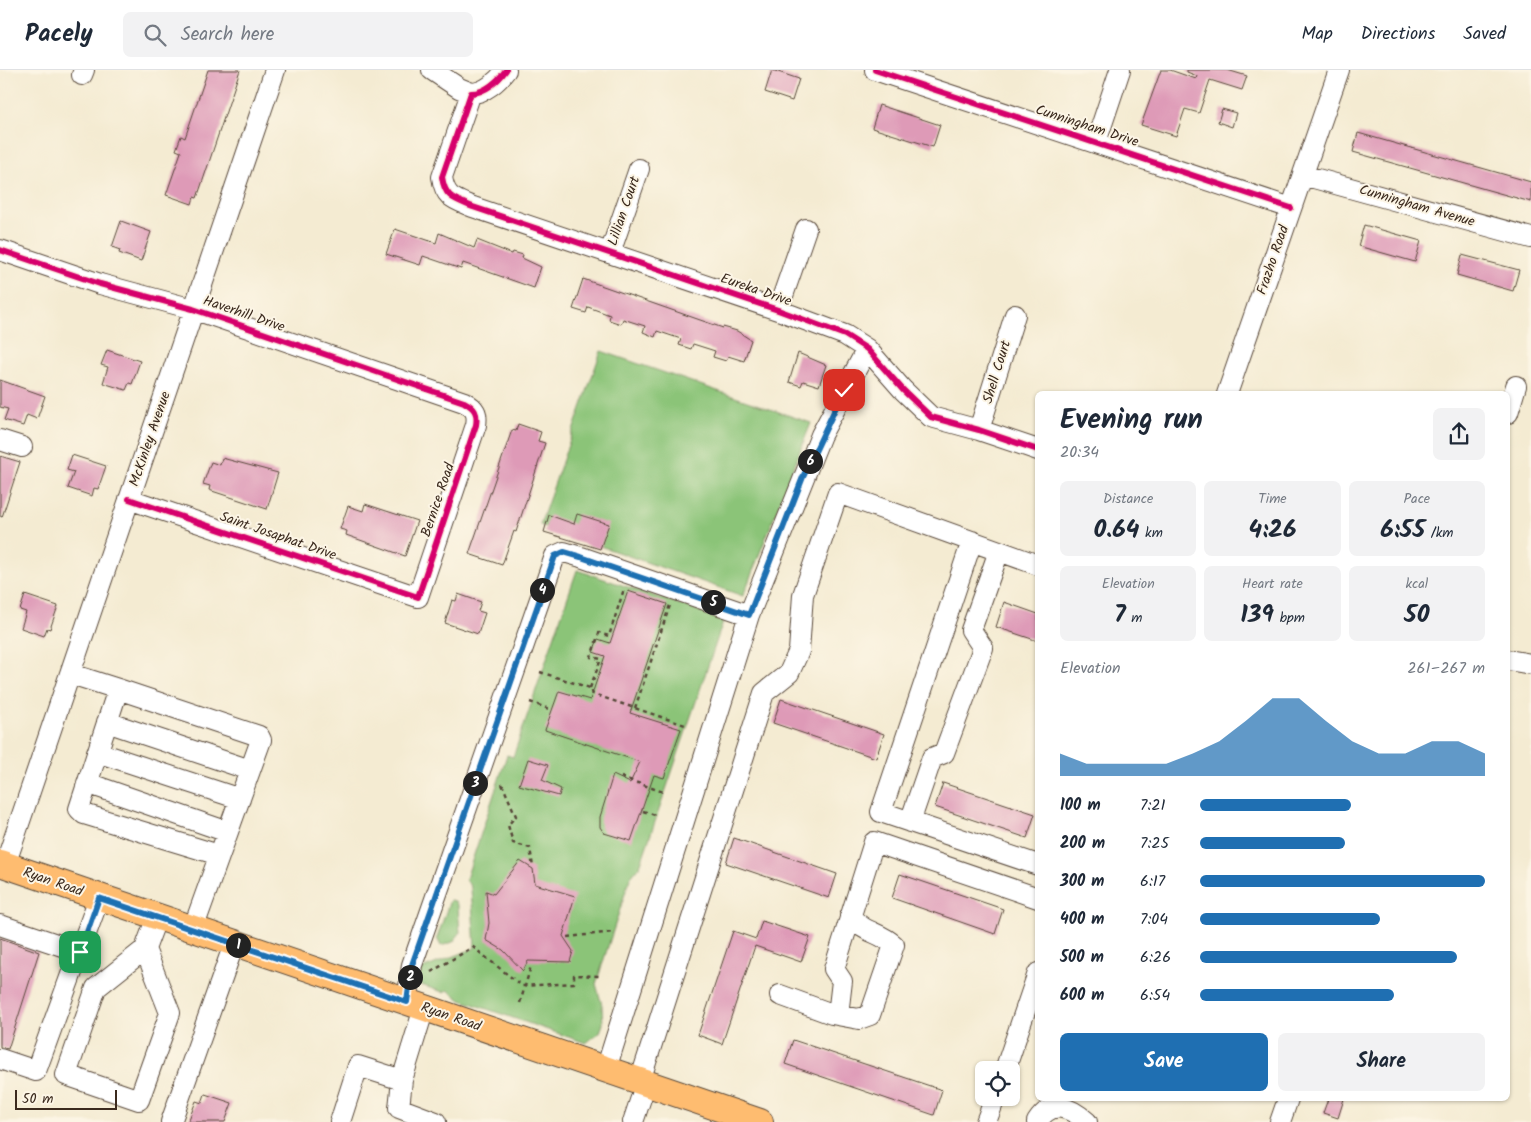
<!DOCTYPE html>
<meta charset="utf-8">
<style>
:root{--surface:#fff;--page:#f2f2f3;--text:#1f2937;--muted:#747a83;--line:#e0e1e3;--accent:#1f6fb2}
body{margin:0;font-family:Kalam,sans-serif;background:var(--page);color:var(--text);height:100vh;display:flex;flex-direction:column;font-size:19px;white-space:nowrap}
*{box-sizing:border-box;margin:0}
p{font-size:16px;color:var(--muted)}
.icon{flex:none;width:28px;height:28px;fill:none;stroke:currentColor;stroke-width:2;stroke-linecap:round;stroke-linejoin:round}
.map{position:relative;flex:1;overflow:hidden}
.panel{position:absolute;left:1035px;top:321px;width:475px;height:710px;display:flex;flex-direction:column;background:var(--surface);border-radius:8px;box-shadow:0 1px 4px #0004}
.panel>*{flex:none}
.buttons{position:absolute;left:975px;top:991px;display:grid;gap:10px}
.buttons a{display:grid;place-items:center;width:45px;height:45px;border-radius:8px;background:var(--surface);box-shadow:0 1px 4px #0004;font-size:25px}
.scale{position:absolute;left:15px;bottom:12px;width:102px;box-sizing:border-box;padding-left:5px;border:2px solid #3b2a1e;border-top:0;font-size:14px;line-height:18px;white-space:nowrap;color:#3b2a1e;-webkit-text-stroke:4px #fcf5e5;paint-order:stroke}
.pin{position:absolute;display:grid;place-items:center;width:42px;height:42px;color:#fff;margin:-21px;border-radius:10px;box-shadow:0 2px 8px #0006}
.km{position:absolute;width:25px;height:25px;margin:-12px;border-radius:50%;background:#222;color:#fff;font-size:14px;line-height:25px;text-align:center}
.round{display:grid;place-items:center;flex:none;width:52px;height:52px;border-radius:8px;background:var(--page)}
.overview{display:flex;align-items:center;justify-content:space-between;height:85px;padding:0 25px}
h1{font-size:28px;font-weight:600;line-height:38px}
.figures{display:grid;grid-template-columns:repeat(3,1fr);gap:8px;height:85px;padding:5px 25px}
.figures div{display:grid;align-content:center;border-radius:8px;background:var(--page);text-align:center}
.figures b{font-size:25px;font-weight:600}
.figures small{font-size:14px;font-weight:400}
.figures p{font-size:14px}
.chart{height:140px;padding:10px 25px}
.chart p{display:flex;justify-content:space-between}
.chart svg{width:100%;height:90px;margin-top:5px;fill:var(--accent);opacity:.7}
.cta{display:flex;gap:10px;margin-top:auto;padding:10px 25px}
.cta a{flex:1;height:58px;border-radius:8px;background:var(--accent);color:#fff;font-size:20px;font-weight:600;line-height:58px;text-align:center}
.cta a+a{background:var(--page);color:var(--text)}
ul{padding:0 25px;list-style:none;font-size:16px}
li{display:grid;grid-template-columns:80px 60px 1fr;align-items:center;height:38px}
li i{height:12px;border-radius:6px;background:var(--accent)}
header{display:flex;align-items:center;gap:30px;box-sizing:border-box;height:70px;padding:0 25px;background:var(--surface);border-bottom:1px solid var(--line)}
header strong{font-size:24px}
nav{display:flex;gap:28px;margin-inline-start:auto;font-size:18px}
.search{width:350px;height:45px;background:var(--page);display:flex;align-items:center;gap:12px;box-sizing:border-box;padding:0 18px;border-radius:8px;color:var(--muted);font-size:19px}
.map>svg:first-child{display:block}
.green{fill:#8bc478;stroke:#63774b}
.building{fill:#de9ab7}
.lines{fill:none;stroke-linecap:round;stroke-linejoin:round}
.minor-casing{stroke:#574739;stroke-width:22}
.major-casing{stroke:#574739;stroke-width:28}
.path{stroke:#574739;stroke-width:2.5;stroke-dasharray:4 4;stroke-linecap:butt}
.minor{stroke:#fff;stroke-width:20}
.major{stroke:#febc70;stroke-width:26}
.cycleway-casing{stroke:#fcf5e5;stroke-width:9}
.cycleway{stroke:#d6006c;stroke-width:6}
.route-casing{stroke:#fff;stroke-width:10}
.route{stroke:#1f6fb2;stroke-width:6}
.labels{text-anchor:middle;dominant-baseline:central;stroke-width:4;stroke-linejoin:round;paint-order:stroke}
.street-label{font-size:14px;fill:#3b2a1e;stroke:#fcf5e5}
</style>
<header>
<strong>Pacely</strong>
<div class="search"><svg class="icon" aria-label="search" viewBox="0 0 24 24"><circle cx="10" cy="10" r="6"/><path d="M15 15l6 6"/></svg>Search here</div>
<nav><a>Map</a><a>Directions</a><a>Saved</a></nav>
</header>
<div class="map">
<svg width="1531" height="1052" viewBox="0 0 1531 1052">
<rect width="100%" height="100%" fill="#fcf5e5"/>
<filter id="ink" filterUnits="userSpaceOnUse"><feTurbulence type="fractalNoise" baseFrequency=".02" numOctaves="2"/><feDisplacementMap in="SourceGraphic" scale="10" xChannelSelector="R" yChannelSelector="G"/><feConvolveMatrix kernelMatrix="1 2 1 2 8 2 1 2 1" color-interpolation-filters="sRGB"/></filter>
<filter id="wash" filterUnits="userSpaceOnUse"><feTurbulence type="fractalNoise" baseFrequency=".0096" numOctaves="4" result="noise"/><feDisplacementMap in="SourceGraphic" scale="20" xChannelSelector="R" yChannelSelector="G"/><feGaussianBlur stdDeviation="1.12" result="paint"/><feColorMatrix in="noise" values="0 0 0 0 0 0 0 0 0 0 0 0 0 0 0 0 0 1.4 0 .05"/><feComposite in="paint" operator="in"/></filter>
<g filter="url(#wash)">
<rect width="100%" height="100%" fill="#f4ebd2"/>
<path class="green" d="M601,281l210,72 -68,173 -203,-71z
M577,500l147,49 -84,247 -10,12 -34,106 6,21 1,19 -3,8 -14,11 -125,-43 -13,-10 -5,2 -25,-8 -1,-13 58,-23 -4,-60 -5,-9 41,-124 6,2z
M450,830l5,1 3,6 2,26 -7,9 -12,4 -4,-8z"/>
<g id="blocks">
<path class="building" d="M208,0h32l-43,128 -3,-1 -2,7 -26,-9 15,-43 -5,-2 5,-14 4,2z
M772,0l27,9 -7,22 -27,-9z
M1161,0h9l26,9 1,-3 -10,-4v-2h40l20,6 -5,14 -32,-10 -11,33 -14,-4 -9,27 -35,-11z
M879,35l61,20 -7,22 -61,-19z
M1222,39l14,4 -4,14 -14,-5z
M1358,63l173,49v20l-178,-50z
M121,151l30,11 -10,29 -22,-8 1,-3 -8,-3z
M1364,155l57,16 -6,21 -57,-16z
M395,159l41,14 3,-10 35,15 3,-8 35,14 1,-2 10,3 -1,3 19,9 -7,21 -71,-25 -2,6 -38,-13 -3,9 -34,-11z
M1462,185l57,15 -6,21 -56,-16z
M583,209l140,49v-1l14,4 14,9 -7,21 -16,-5 -2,5 -13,-4 2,-6 -22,-7 -2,5 -12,-4 2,-6 -24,-8 -2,6 -12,-5 2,-6 -22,-7 -2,5 -12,-4 1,-5 -22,-8 -2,6 -13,-4z
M107,280l33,11 -8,23 -3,-1 -3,7 -23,-7 5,-16 -7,-2z
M798,283l28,12 -7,21 -16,-5 -2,5 -12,-4z
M0,310l45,16 -8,23 -10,-4 -4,11 -19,-6 4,-11 -8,-2z
M518,354l23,8 -3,9 7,2 -29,89 -2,-1 -12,34 -33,-11 43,-124 4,1z
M72,385l34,11 -8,23 -4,-1 -2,8 -24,-8 6,-16 -7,-2z
M0,386l20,6 -18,55 -2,-1z
M222,388l56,15 -11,36 -58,-19 1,-4 -7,-2 8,-22 9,3z
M365,434l52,17 -12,35 -59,-21 1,-4 -7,-2 8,-23 15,5z
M577,444l32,10 -9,25 -56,-17 5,-17 25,9z
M628,521l39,13 -37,109 51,16 -17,49 -10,-3 -23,66 -27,-8 -4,-6v-10l13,-42 17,8 10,-21 -95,-32 14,-39 31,9 15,-44 -12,-4 5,-13 12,4z
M458,524l23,8 -3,9 7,2 -7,21 -33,-11 7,-23 4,1z
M25,525l33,11 -8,23 -3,-1 -3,8 -23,-8 5,-16 -6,-2z
M1004,532l34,12v27l-42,-14z
M781,629l103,35 -8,24 -103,-35z
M528,689l20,6 -6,15 19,9 -2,7 -40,-11z
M943,713l92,31 -8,24 -92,-31z
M734,768l103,36 -8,24 -103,-35z
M520,791l13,8 2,15 40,12 -12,40 10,15 -3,11 -42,-1 -5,10 -20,-21 -17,-10 3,-17 -3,-32 8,3z
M900,804l103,35 -8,25 -103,-36z
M762,851l48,16 -9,25 -46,-16 -33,98 -24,-9 35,-104 23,8z
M0,868l39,14 -31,97 -8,-2z
M793,970l149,50 -8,25 -149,-51z
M205,1024l27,9 -7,19h-37l8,-21 6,2z
M1328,1029h16l-6,19 -15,-5z"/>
</g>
</g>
<g filter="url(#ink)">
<use href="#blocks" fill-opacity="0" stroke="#574739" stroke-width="1"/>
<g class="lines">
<g class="minor-casing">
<path id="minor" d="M432,0l27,18 12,5
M506,0c-8,11 -21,23 -35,23l-29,84c3,21 12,22 31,30l305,103 67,25 22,14 36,41 28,27 48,13 59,20
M875,0l416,138
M82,5l2,-5
M1096,72l24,-72
M1303,105l228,63
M0,180l100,34 93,25 271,93c11,6 14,11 12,23l-58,172 -289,-98
M610,183l29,-84
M778,240l28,-81
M1227,324l112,-324
M1508,343l8,-27
M979,360l36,-115
M0,370l22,7
M972,471l-91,271 157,53
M1508,590l23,4
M71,604l47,15 -39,120 5,5 135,41
M118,619l141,47 2,4 -68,189
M107,652l143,48
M97,682l143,47
M87,713l141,49
M910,752l22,-64 12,-5 39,-105 -12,-18 28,-79
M5,795l270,-795
M0,855l80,27
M145,879l25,64 -31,87 -73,-25 30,-87 49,-39 12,-32
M780,925l52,19 27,5 11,-4 24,-70c-15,-14 -29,-11 -44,-29
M407,932l5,-37 143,-409 9,-4 17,5 168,58
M424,938l-22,72 -3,28 37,14
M838,945l4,-34 -8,-12 40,-127 164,56
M0,989l36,12 63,-173
M606,999l143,-454 72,-180 46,-86
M1005,1000l33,-97
M640,1011l124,-388 25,-20 10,-22 4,-56 35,-102 200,72
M171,1052l63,-178
M340,1052l18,-56 44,14
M633,1052l13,-39
M986,1052l9,-24
M1037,1052c15,-23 33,-15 50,0
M1280,1052l8,-23"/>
</g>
<g class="major-casing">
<path id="major" d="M0,793l760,259"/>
</g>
<path class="path" d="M540,602l50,16 3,6 95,32
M590,618l11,-29 -10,-2 8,-24 10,3 15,-47
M530,632l19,7
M635,638l35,-103
M621,707l45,16
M502,714l14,32 -8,9 5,18 17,5 3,19
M643,741l15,5
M567,867l47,-5
M431,902l42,-25 49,39 52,-3v-8l26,1
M520,933l11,-37"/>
<use href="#minor" class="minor"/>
<use href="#major" class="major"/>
<g class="cycleway-casing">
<path id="cycleway" d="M506,0c-8,11 -21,23 -35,23l-29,84c3,21 12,22 31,30l305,103 67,25 22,14 36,41 28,27 48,13 59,20
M875,0l416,138
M0,180l100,34 93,25 271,93c11,6 14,11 12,23l-58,172 -289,-98"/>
</g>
<use href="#cycleway" class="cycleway"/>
</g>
</g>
<g class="lines" filter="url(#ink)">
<g class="route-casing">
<path id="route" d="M80,882l19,-54 308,104 5,-37 143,-409 9,-4 17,5 168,58 54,-138 41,-87"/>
</g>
<use href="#route" class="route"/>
</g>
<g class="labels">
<g class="street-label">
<text transform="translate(1087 56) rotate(18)">Cunningham Drive</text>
<text transform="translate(1417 136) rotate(16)">Cunningham Avenue</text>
<text transform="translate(624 141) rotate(-71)">Lillian Court</text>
<text transform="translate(1273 190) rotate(-71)">Frazho Road</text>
<text transform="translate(756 220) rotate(19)">Eureka Drive</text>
<text transform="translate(244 244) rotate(19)">Haverhill Drive</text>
<text transform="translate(997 302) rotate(-73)">Shell Court</text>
<text transform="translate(150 369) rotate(-71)">McKinley Avenue</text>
<text transform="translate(438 430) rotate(-71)">Bernice Road</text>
<text transform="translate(278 466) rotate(19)">Saint Josaphat Drive</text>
<text transform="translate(53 812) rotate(19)">Ryan Road</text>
<text transform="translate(451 947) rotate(19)">Ryan Road</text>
</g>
</g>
</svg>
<div class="buttons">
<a><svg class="icon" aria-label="locate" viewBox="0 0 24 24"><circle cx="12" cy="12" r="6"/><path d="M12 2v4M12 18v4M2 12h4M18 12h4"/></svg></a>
</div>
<div class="scale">50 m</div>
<div class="pin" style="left:80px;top:882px;background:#1e9e55"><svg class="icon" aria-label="arrive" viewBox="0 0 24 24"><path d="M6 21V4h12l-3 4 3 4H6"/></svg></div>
<div class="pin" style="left:844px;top:320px;background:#d93025"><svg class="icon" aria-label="check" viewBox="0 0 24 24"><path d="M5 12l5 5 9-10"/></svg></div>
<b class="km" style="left:238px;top:875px">1</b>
<b class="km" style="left:410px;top:907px">2</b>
<b class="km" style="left:475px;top:713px">3</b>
<b class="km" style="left:542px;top:520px">4</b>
<b class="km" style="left:713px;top:532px">5</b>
<b class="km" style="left:810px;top:391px">6</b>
<section class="panel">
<div class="overview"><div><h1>Evening run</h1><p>20:34</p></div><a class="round"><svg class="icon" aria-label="share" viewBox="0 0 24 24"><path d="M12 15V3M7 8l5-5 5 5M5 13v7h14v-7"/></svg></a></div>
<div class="figures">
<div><p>Distance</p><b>0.64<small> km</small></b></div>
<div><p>Time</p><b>4:26</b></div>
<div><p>Pace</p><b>6:55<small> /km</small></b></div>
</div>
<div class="figures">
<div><p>Elevation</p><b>7<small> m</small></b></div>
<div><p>Heart rate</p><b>139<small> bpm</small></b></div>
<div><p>kcal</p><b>50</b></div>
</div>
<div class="chart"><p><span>Elevation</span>261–267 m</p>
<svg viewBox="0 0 160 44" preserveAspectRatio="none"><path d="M0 44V33L10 38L20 38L30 38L40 38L50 33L60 27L70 17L80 6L90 6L100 17L110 27L120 33L130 33L140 27L150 27L160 33V44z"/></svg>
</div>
<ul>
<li><b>100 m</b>7:21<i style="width:53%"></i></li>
<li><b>200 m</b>7:25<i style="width:51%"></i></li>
<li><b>300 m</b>6:17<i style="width:100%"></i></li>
<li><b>400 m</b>7:04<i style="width:63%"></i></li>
<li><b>500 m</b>6:26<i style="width:90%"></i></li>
<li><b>600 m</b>6:54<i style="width:68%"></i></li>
</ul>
<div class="cta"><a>Save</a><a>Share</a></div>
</section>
</div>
